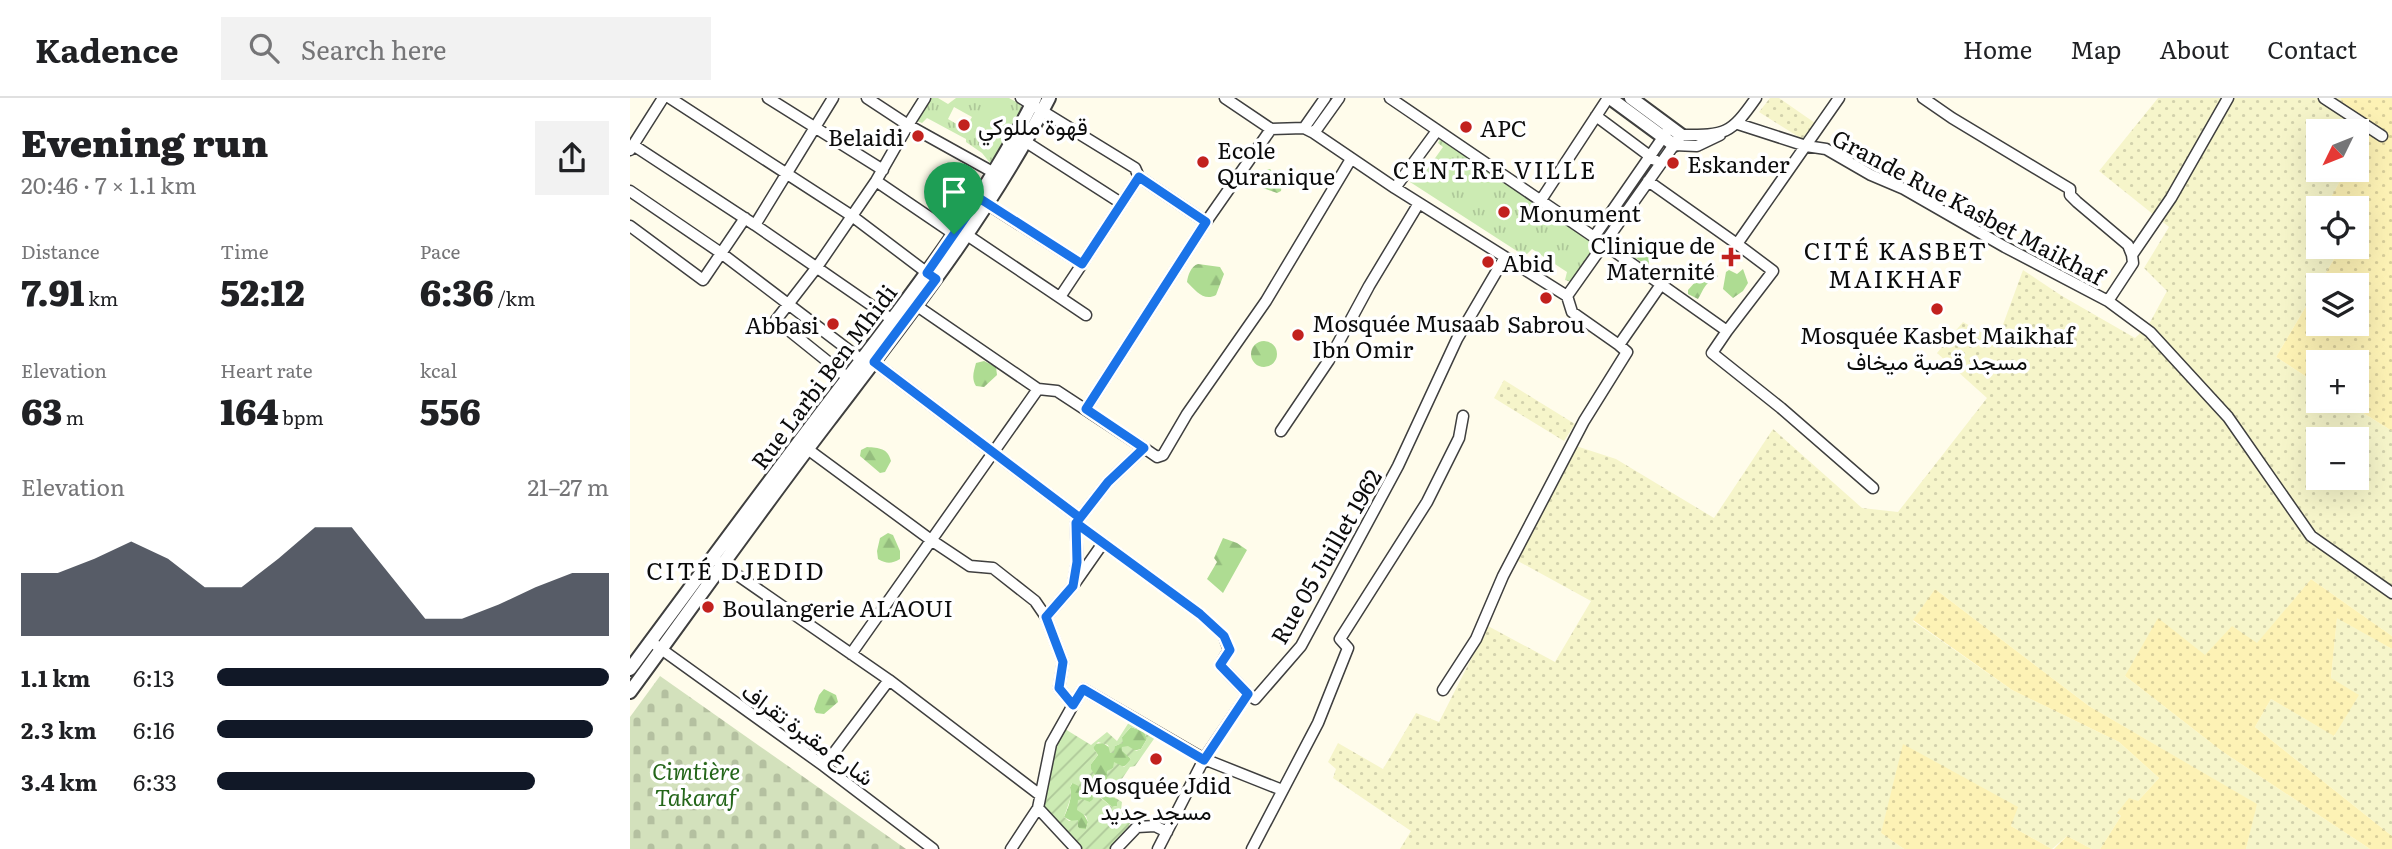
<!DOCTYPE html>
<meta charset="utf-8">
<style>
:root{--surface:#fff;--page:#f2f2f2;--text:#202124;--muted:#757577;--line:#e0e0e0;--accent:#111827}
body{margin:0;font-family:Literata,Vazirmatn,serif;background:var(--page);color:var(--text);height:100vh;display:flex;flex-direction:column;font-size:26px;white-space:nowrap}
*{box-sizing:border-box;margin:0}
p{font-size:23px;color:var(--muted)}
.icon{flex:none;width:38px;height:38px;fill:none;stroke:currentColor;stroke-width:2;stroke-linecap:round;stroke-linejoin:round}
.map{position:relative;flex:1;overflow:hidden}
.drawer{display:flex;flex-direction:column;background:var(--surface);width:630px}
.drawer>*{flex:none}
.needle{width:46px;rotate:227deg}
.fabs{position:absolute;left:1676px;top:21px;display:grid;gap:14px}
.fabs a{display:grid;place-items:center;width:63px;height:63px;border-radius:0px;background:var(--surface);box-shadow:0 7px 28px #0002;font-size:35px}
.pin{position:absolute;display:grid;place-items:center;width:60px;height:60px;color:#fff;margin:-72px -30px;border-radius:50% 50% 50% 0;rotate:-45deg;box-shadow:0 0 7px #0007}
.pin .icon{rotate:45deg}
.round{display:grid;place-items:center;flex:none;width:74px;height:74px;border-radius:0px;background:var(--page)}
.overview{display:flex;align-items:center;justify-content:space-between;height:119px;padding:0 21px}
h1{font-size:38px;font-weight:800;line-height:52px}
.stats{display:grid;grid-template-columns:repeat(3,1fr);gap:10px;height:119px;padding:7px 21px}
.stats div{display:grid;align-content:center}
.stats b{font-size:35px;font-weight:800}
.stats small{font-size:19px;font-weight:400}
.stats p{font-size:19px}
.chart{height:196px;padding:14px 21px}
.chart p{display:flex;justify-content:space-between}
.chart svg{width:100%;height:126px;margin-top:7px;fill:var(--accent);opacity:.7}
ul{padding:0 21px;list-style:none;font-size:23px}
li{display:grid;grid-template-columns:112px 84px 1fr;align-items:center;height:52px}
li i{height:18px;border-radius:9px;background:var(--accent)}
header{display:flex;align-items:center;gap:42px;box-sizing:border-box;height:98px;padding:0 35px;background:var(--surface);border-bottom:2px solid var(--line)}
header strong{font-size:33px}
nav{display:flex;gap:38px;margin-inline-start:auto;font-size:24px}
.search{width:490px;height:63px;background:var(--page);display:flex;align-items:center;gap:18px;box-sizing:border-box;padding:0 24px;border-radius:0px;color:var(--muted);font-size:26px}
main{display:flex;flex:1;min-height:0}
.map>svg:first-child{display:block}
.farmland{fill:url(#farmland-dots);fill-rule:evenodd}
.grass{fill:url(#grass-tufts);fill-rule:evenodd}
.forest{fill:url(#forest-firs)}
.sand{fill:url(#sand-dots);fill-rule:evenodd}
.cemetery{fill:url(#cemetery-stones)}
.garden{fill:url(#garden-furrows);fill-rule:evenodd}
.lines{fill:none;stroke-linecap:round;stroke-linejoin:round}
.minor-casing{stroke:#3f3f3f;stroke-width:13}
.tertiary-casing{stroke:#3f3f3f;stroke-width:16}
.minor{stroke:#fff;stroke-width:10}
.tertiary{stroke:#fff;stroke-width:12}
.route-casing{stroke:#fff;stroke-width:14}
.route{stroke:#1a73e8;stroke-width:9}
.poi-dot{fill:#c2211e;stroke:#fff;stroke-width:2.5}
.labels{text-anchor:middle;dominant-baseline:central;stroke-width:7;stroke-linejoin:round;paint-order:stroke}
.poi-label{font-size:23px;fill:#0c0c0c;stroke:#fff;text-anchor:start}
.street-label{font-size:23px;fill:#0c0c0c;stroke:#fff}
.park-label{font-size:23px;font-style:italic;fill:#24661a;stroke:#fff}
.neighbourhood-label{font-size:24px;letter-spacing:2px;fill:#0c0c0c;stroke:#fff}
</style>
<header>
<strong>Kadence</strong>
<div class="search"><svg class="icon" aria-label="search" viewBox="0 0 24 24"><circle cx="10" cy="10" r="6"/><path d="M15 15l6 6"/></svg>Search here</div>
<nav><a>Home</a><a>Map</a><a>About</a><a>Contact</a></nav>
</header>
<main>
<section class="drawer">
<div class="overview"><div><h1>Evening run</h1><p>20:46 · 7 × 1.1 km</p></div><a class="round"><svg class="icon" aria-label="share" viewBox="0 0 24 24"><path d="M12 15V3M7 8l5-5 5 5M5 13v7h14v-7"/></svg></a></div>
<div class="stats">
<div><p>Distance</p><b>7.91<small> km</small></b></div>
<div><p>Time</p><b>52:12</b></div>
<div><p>Pace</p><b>6:36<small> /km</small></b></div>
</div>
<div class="stats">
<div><p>Elevation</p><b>63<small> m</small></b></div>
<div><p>Heart rate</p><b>164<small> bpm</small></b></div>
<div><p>kcal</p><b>556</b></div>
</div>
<div class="chart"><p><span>Elevation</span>21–27 m</p>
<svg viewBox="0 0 160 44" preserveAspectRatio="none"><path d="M0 44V22L10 22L20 17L30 11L40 17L50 27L60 27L70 17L80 6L90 6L100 22L110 38L120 38L130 33L140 27L150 22L160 22V44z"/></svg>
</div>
<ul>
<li><b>1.1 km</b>6:13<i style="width:100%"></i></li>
<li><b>2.3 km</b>6:16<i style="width:96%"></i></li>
<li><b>3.4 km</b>6:33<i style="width:81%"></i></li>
</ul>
</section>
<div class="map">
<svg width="1762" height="751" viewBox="0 0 1762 751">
<defs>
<pattern id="farmland-dots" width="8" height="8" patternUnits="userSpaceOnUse" patternTransform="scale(1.75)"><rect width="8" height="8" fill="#f6f5ca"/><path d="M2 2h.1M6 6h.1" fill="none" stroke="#d2d1ac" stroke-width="1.8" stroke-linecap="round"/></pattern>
<pattern id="grass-tufts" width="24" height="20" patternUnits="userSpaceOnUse" patternTransform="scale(1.75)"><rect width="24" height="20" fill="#ccebb3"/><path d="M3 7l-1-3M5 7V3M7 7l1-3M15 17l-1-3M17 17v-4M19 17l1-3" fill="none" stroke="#aec899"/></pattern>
<pattern id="forest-firs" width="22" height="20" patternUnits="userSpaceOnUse" patternTransform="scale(1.75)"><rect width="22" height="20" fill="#aedc92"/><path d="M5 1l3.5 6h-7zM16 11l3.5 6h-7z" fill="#94bc7d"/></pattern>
<pattern id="sand-dots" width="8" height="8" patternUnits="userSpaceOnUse" patternTransform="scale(1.75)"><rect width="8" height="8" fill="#fdf2b5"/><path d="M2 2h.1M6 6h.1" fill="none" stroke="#d8ce9a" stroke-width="1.8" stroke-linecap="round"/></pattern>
<pattern id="cemetery-stones" width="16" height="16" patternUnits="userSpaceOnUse" patternTransform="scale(1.75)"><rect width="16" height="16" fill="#d3e1bc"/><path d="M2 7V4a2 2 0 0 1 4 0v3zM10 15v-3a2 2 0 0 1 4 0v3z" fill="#b4c0a0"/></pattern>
<pattern id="garden-furrows" width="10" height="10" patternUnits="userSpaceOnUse" patternTransform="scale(1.75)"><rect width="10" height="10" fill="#ccebb3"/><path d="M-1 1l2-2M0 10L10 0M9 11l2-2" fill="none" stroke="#aec899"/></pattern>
</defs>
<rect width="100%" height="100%" fill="#fffceb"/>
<path class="farmland" d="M1140,0h9l36,25 -13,16 -43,-27z
M1528,0h182l23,41 -6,11v-19h-38v39h27l-21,38h-6v39h22l-65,110 43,28v16h25l48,30v205l-81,-57 -54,65 -132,32 98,76 147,97h-124l10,-45 -167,-98 -154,-117 -22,32 99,69 107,52 40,36 -21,23 -21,13 4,2 -21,33h-8l-25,-13 -15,13 -41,-23 6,-19 -136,26 23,16h-504l11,-18 -78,-53 3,-9 -8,-7 10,-19 45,26 33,-56 23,9 49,-96 67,36 36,-61 -75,-41 60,-114 40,13 98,59 59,-89 89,79 36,4 89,-114 -50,-45 26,-31 34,19 26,-71 39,26 73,42 13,-12 19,-35 -23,-23 25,-41 -70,-56zM1689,341h38v39h-38z
M874,282l71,44 -11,17 -70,-43z
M1707,519l55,32v187l-137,-109 16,-28 64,37 -4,-58z"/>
<path class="grass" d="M301,0h7l10,6 8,-6h53l11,6 2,6 -26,49 -6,4 -8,-10 -16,-11v-3l-39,-21 -5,5 -5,-2zM324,9l18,10 -7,12 -17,-10z
M810,41l156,105 1,2 -26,36 -6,-2 2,-8 -35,-23 -5,5 -7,-1 -110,-71 2,-3 6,3 25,-35 -5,-4z"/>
<path class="forest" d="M640,71l12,14 -1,8 -4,2 -14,-5 -6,-5 6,-12z
M1012,141l6,1 4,7 -4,19 -20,-13 4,-8 8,4z
M568,166l22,3 4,7 -8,21c-12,7 -21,-5 -29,-13 1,-7 4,-16 11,-18z
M1113,171l5,14 -5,8 -10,7 -10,-9 3,-17 3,-2 8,4z
M1076,172l12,6 -2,4c-12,2 -12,10 -18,19l-10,-5v-4z
M621 256a13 13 0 1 1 26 0a13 13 0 1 1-26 0Z
M354,263l12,6 1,8 -13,12 -8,-1c-5,-8 -2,-15 0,-23z
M237,349c12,1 21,1 24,14l-6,11 -5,1 -20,-17 1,-6z
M258,435l5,2 7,16v8c-9,5 -13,5 -22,0l-1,-8 3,-13z
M593,440l14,5 10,7 -24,43 -16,-14 10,-17 -3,-4z
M194,591l12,6 2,7 -14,12 -8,-1 -2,-4 5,-14z
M501,629l13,5 3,7 -6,10 -8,2 -5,5 3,3c-5,9 -10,8 -18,9l-3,3 1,17 -3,7 9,4v7l-5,1 -13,-11 -9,6h-5l-2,11 5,9 -2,7h-7l-2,-5 -13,-7c5,-11 8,-18 6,-30l3,-5 6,4 10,-1 2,-21 7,-9 -5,-7 2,-4 8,-1 7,5 12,-5v-6z"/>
<path class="sand" d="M1710,0h52v333l-48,-30h13v-39h-38v23l-43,-28 65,-110h16v-39h-32l21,-38h11v-20l6,-11zM1689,187h38v39h-38z
M1681,481l81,57v13l-55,-31 -6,60 28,17 -25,41 -63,-37 -16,28 137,109v13h-22l-147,-97 -98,-76 33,-58 47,37 27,-29 25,17z
M1305,491l154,117 168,98 -11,45h-146l21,-33 -4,-3 12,-15 9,3 21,-23 -40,-36 -107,-52 -99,-70z
M1273,646l115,63 -7,19 41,23h-148l-23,-16z
M1437,738l25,13h-38z"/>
<path class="cemetery" d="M30,578l246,173h-276v-132z"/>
<path class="garden" d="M501,621l25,17 -21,30 -5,1 -19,28 11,7 -1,8 12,10 -4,5v5l-19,19h-28l-35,-36 -4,-10 13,-61 9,-13 26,16 16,-13 10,9zM501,629l13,5 3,7 -6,10 -5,2 -8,-5 -6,1v4l9,8 -7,8 -10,-5 -1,6 -6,3v8l4,3 -3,13 9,4v7l-5,1 -19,-15 -1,3 1,4 -3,3 -8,-3 -4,1 -1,10 9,6 2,6 -2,7 -8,-1v-8l-9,1 -5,-4 7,-20 -1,-10 2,-4 7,3v7l3,2 6,-2 1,-8 6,-2 3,-4 -7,-10v-5l7,-9 -5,-7 5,-6 10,3 2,8h4l1,-7 8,-3 -1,-6z"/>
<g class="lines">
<g class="minor-casing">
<path id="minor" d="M40,0l182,118 78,59
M138,0l115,72
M237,0l41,27 17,-27
M391,0l114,70 4,9 67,45 65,-93
M595,0l46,31 33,-1 10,5 81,55 172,108
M760,0l204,139 72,-104
M1293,0l29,20 118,71v6l7,7 51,43 4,10
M1694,0l58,38
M966,18l59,44
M1108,26l68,22 20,3 45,26 33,14 101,58 103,54 42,31 78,85 83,119 81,57
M674,30l21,-30
M684,35l25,-35
M396,44l95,61
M3,47l122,80 142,98
M1044,47l23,1 23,-11
M0,52l33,-52
M246,83l78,53
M1018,83l89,63
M765,90l41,-56
M0,93l91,62 146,111
M351,102l101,64 57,-87
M911,102l67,-102
M125,127l78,-127
M0,128l73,54 42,-62
M337,137l119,80
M964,139l133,94 -15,22 69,55 92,80
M937,198l114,-161c45,0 49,0 75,-37
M937,198l5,16 47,33 41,-59
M430,199l22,-33
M1478,203l25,-38 -1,-8 39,-57 57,-100
M287,208l121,83 19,2 87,57
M1097,233l46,-60 -36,-27 102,-146
M244,264l206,156
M222,283l-76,-61 41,-53 59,-86 32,-56 90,50
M456,311l120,-187
M651,333l48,-71 40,-74 50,-83
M172,347l129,95 39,26 23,2 42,33 11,16 17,45 -4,26 14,17 -22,39 -13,64 -27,41
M446,425l124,91 24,22 5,14 -9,15 28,29
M87,463l172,119 151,115
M445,485l28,-40
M416,519l27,-31 4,-24 -1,-39 32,-41 36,-34 13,9 6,-2 24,-41 79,-113 85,-142
M20,543l174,125 109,83
M221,556l187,-265
M813,592l33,-51 27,-63 81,-155 43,-69 -8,-7
M443,607l10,-16 121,70 78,31
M194,668l65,-86
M408,710l38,41
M486,751l21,-22 18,-1 12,6
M528,751l46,-90 44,-65 7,5 46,-53 97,-180 59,-127 48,-82
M622,751l66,-126 30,-75 -8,-9 87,-137 32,-64 4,-22"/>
</g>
<g class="tertiary-casing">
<path id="tertiary" d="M980,0l64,47
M1001,0l50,37
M0,571c72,-97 143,-194 216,-289 70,-91 137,-179 189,-282
M0,594c66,-90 130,-181 198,-270 80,-105 161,-207 221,-324"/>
</g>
<use href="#minor" class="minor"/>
<use href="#tertiary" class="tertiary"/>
</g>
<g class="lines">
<g class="route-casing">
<path id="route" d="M324,136l-27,39 9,6 -62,83 206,156 -4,5 1,39 -4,24 -27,31 17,45 -4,26 14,17 10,-16 121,71 44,-66 -28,-29 10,-15 -6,-14 -24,-22 -124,-91 4,-5 28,-36 36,-34 -58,-39 120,-187 -67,-45 -57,87 -103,-66 -25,36"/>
</g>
<use href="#route" class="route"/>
</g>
<g class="poi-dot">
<circle cx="334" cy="27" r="7"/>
<circle cx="836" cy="29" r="7"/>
<circle cx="288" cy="38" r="7"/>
<circle cx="573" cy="64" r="7"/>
<circle cx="1043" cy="65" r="7"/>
<circle cx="874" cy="114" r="7"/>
<path d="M1097.5 148.5h7v7h7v7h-7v7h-7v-7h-7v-7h7z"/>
<circle cx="858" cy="164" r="7"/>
<circle cx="916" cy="200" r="7"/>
<circle cx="1307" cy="211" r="7"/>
<circle cx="203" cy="226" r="7"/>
<circle cx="668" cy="237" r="7"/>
<circle cx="78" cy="509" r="7"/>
<circle cx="526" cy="661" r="7"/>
</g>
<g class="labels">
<g class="poi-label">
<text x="348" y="27">قهوة مللوكي</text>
<text x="850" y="29">APC</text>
<text x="274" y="38" text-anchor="end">Belaidi</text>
<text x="587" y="51">Ecole<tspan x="587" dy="26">Quranique</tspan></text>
<text x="1057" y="65">Eskander</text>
<text x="888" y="114">Monument</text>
<text x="1085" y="146" text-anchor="end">Clinique de<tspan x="1085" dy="26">Maternité</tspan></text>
<text x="872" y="164">Abid</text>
<text x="682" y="224">Mosquée Musaab<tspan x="682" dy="26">Ibn Omir</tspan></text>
<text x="916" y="225" text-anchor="middle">Sabrou</text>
<text x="189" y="226" text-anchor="end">Abbasi</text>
<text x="1307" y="236" text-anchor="middle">Mosquée Kasbet Maikhaf<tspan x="1307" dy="26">مسجد قصبة ميخاف</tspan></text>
<text x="92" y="509">Boulangerie ALAOUI</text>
<text x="526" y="686" text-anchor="middle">Mosquée Jdid<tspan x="526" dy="26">مسجد جديد</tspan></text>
</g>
<g class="street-label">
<text transform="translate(1339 108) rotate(28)">Grande Rue Kasbet Maikhaf</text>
<text transform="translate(193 278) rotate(-53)">Rue Larbi Ben Mhidi</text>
<text transform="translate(695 458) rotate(-60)">Rue 05 Juillet 1962</text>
<text transform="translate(179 635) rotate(36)">شارع مقبرة تقراف</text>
</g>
<g class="park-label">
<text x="66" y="672">Cimtière<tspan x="66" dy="26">Takaraf</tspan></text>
</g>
<g class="neighbourhood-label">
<text x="865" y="70">CENTRE VILLE</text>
<text x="1266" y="151">CITÉ KASBET<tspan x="1266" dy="28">MAIKHAF</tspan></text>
<text x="106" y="471">CITÉ DJEDID</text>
</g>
</g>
</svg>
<div class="fabs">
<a><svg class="needle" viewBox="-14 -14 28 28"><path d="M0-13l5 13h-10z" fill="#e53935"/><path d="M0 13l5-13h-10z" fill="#757577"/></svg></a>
<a><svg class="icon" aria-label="locate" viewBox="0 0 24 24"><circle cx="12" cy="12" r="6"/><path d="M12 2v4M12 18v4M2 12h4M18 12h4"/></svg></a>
<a><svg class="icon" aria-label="layers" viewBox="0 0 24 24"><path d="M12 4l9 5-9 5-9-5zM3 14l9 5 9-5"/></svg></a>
<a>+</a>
<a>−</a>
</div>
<div class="pin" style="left:324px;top:136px;background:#1e9e55"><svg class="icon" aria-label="arrive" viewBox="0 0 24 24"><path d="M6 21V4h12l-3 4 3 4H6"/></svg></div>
</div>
</main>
